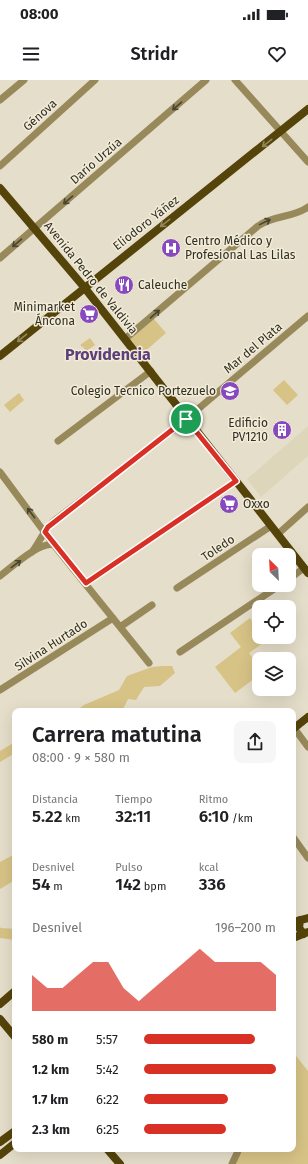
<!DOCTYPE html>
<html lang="es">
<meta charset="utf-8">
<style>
:root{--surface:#fff;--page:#f6f6f6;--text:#202124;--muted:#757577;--accent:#d93025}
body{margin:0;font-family:"Fira Sans",sans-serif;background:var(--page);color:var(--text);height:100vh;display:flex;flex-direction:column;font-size:15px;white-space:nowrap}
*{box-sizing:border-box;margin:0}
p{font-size:13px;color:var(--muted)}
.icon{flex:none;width:22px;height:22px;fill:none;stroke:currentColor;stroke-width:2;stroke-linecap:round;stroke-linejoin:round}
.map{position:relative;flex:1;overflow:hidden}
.details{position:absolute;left:12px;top:628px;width:284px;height:444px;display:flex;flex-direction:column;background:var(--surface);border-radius:8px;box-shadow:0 4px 16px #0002}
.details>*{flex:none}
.needle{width:26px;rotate:336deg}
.tools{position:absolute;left:252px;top:468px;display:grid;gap:8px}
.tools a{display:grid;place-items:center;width:44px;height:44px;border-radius:8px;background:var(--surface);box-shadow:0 4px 16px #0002;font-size:20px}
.pin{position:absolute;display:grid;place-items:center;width:34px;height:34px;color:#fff;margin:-17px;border:2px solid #fff;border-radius:50%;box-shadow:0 1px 4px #0007}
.round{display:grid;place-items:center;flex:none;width:42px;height:42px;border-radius:8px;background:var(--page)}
.overview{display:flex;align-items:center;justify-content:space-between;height:68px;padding:0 20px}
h1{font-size:22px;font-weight:600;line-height:30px}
.stats{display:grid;grid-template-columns:repeat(3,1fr);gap:6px;height:68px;padding:4px 20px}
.stats div{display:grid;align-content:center}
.stats b{font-size:17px;font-weight:600}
.stats small{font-size:11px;font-weight:400}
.stats p{font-size:11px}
.chart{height:112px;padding:8px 20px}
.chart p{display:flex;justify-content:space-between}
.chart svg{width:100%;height:72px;margin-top:4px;fill:var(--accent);opacity:.7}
ul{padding:0 20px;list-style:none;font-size:13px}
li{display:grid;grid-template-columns:64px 48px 1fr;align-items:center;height:30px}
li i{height:10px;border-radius:5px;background:var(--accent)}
.status{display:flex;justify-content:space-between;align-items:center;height:28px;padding:0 20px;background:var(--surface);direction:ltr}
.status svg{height:11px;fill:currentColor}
header{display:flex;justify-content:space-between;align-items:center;height:52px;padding:0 20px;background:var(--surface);font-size:18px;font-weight:600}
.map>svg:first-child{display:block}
.built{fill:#ded6ba}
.green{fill:#d7c386}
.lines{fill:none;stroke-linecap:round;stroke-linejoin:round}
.minor{stroke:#98895b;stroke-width:7}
.major{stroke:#54440a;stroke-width:8}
.oneway{stroke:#4a4533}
.oneway2{stroke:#93875c}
.route-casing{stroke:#fff;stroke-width:8}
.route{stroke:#d93025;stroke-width:5}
.labels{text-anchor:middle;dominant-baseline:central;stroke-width:3;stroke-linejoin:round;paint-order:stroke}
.street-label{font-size:12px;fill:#302e26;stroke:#f2ecd7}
.poi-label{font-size:12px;fill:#302e26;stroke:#f2ecd7;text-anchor:start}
.district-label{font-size:16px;font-weight:bold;fill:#5d407b;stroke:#f2ecd7}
</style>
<div class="status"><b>08:00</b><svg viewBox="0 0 49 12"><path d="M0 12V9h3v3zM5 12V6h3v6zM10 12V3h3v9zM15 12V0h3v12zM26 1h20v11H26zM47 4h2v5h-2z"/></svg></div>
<header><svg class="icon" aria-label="menu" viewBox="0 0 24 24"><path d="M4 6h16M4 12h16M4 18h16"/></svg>Stridr<svg class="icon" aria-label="heart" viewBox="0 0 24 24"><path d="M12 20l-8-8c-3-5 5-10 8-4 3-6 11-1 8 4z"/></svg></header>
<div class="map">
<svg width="308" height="1084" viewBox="0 0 308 1084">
<rect width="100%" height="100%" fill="#e5deca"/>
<path class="built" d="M308,346v30l-47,41 -14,-18z"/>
<path class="green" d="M153,238l13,15 -24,21 -14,-16z
M90,258l5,7 -10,7 -1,-4 -4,-3z
M284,300l14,15 -11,10 -14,-15z
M19,313l5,7 -14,12 -6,-7z
M250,538l9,12v7h5l3,3 -18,13 8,11 2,-1v12l-24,18 -20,-26 26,-20 -11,-14z
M163,586h9l3,7 -15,13 -16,1 -8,13 -8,-1 -6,12h-46l8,-6 35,-15 8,-14 25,-9z
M15,662v11l-15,9v-11z
M15,774v26l-15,9v-27z
M0,847l1,1 14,1v11l-15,-2z
M293,972l15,19v93h-74l7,-15h52z"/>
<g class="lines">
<path class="minor" d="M235,0l73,82
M0,20l24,-20
M0,86l95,-86
M0,178l206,-178
M125,259l133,-113c15,-11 35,-8 50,-19
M58,361l93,-70
M0,392l54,73 95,118
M278,454l30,-27
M32,472c8,-10 12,-23 22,-31l124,-95 130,-110
M0,496c12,-9 40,-35 54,-31
M289,499l15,-11
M86,503l150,-102
M177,508l94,-62
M120,547l32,-22
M180,572l100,-67
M0,610l113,-72
M294,648l14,19
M293,757l15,21
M232,1084l7,-15"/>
<path class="major" d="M0,108l84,99 224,286
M0,276l308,-247
M293,649l15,-12
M300,840l-1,8 5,6
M293,842l15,-4
M293,858l15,-6
M0,924l15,-13
M0,939l15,18
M0,1062l15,-11
M107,1069l13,15
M0,1075l15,-12"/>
</g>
<defs><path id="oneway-shaft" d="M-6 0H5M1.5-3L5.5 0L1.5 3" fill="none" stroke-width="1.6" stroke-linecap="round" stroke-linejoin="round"/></defs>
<g class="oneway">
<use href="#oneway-shaft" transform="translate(177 26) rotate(139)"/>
<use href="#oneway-shaft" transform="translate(68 120) rotate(139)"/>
<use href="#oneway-shaft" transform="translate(265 142) rotate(-26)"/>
<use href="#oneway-shaft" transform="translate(17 163) rotate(140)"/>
<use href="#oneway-shaft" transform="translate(155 234) rotate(-41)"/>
<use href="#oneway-shaft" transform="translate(31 433) rotate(-127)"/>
<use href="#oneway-shaft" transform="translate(16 484) rotate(-37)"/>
</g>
<g class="oneway2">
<use href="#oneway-shaft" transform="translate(267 63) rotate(142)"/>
<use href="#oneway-shaft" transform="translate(165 143) rotate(142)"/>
<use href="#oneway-shaft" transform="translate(22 258) rotate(141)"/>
</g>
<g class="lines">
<g class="route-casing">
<path id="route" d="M186,339l50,62 -150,102 -41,-51 3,-5z"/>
</g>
<use href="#route" class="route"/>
</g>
<defs>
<g id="hospital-disc" transform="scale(1)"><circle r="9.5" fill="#8849bf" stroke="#f2ecd7"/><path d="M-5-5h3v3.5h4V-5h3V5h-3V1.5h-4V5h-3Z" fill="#fff"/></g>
<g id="restaurant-disc" transform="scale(1)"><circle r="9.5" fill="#8849bf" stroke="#f2ecd7"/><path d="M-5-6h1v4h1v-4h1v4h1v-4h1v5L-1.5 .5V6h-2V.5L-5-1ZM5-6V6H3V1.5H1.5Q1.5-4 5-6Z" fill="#fff"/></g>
<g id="supermarket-disc" transform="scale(1)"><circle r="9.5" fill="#8849bf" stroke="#f2ecd7"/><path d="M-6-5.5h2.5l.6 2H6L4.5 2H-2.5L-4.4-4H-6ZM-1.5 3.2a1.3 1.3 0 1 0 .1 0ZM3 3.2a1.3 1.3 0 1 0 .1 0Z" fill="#fff"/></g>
<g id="school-disc" transform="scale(1)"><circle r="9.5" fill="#8849bf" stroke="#f2ecd7"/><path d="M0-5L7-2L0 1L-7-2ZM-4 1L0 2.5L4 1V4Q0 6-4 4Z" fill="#fff"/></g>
<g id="building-disc" transform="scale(1)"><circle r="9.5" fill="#8849bf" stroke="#f2ecd7"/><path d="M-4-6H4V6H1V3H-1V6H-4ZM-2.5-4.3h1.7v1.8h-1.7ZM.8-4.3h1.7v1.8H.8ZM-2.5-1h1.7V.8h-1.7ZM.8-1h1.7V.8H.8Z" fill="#fff"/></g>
</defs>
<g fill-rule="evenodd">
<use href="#hospital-disc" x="171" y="168"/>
<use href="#restaurant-disc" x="124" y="205"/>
<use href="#supermarket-disc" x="89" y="234"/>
<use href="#school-disc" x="230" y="311"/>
<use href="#building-disc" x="282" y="350"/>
<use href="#supermarket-disc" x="229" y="424"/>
</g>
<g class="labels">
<g class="street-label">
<text transform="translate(40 35) rotate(-42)">Génova</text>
<text transform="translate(96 81) rotate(-41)">Darío Urzúa</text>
<text transform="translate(146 143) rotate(-38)">Eliodoro Yáñez</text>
<text transform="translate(91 198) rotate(51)">Avenida Pedro de Valdivia</text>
<text transform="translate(253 268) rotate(-40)">Mar del Plata</text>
<text transform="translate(218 468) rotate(-34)">Toledo</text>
<text transform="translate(51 565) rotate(-33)">Silvina Hurtado</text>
</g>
<g class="poi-label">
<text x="185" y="161">Centro Médico y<tspan x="185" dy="14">Profesional Las Lilas</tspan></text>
<text x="138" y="205">Caleuche</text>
<text x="75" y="227" text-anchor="end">Minimarket<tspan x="75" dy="14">Áncona</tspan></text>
<text x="216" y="311" text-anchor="end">Colegio Tecnico Portezuelo</text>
<text x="268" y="343" text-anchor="end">Edificio<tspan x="268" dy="14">PV1210</tspan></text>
<text x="243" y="424">Oxxo</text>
</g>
<g class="district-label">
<text x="108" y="274">Providencia</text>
</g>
</g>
</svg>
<div class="tools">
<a><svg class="needle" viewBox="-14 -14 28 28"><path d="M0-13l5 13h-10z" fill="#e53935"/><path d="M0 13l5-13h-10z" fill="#757577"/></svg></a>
<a><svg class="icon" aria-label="locate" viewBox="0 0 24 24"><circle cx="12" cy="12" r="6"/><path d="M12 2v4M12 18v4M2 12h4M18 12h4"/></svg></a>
<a><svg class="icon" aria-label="layers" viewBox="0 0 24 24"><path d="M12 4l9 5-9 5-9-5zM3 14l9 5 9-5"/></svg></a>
</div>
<div class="pin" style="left:186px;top:339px;background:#1e9e55"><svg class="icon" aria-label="arrive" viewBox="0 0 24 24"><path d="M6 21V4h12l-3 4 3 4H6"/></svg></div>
<section class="details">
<div class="overview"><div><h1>Carrera matutina</h1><p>08:00 · 9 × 580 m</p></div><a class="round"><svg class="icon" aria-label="share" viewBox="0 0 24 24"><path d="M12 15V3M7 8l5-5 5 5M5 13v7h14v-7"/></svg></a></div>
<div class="stats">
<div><p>Distancia</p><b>5.22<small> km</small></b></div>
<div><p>Tiempo</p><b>32:11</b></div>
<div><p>Ritmo</p><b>6:10<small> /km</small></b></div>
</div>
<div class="stats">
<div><p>Desnivel</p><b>54<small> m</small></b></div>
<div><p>Pulso</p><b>142<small> bpm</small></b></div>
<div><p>kcal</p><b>336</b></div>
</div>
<div class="chart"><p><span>Desnivel</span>196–200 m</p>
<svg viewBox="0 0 160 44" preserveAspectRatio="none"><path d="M0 44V22L10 30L20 30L30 22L40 14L50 14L60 30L70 38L80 30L90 22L100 14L110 6L120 14L130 14L140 14L150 14L160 22V44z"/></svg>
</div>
<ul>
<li><b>580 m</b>5:57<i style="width:84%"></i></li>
<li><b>1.2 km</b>5:42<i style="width:100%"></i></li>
<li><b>1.7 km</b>6:22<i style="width:64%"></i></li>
<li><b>2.3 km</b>6:25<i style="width:62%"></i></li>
</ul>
</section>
</div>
